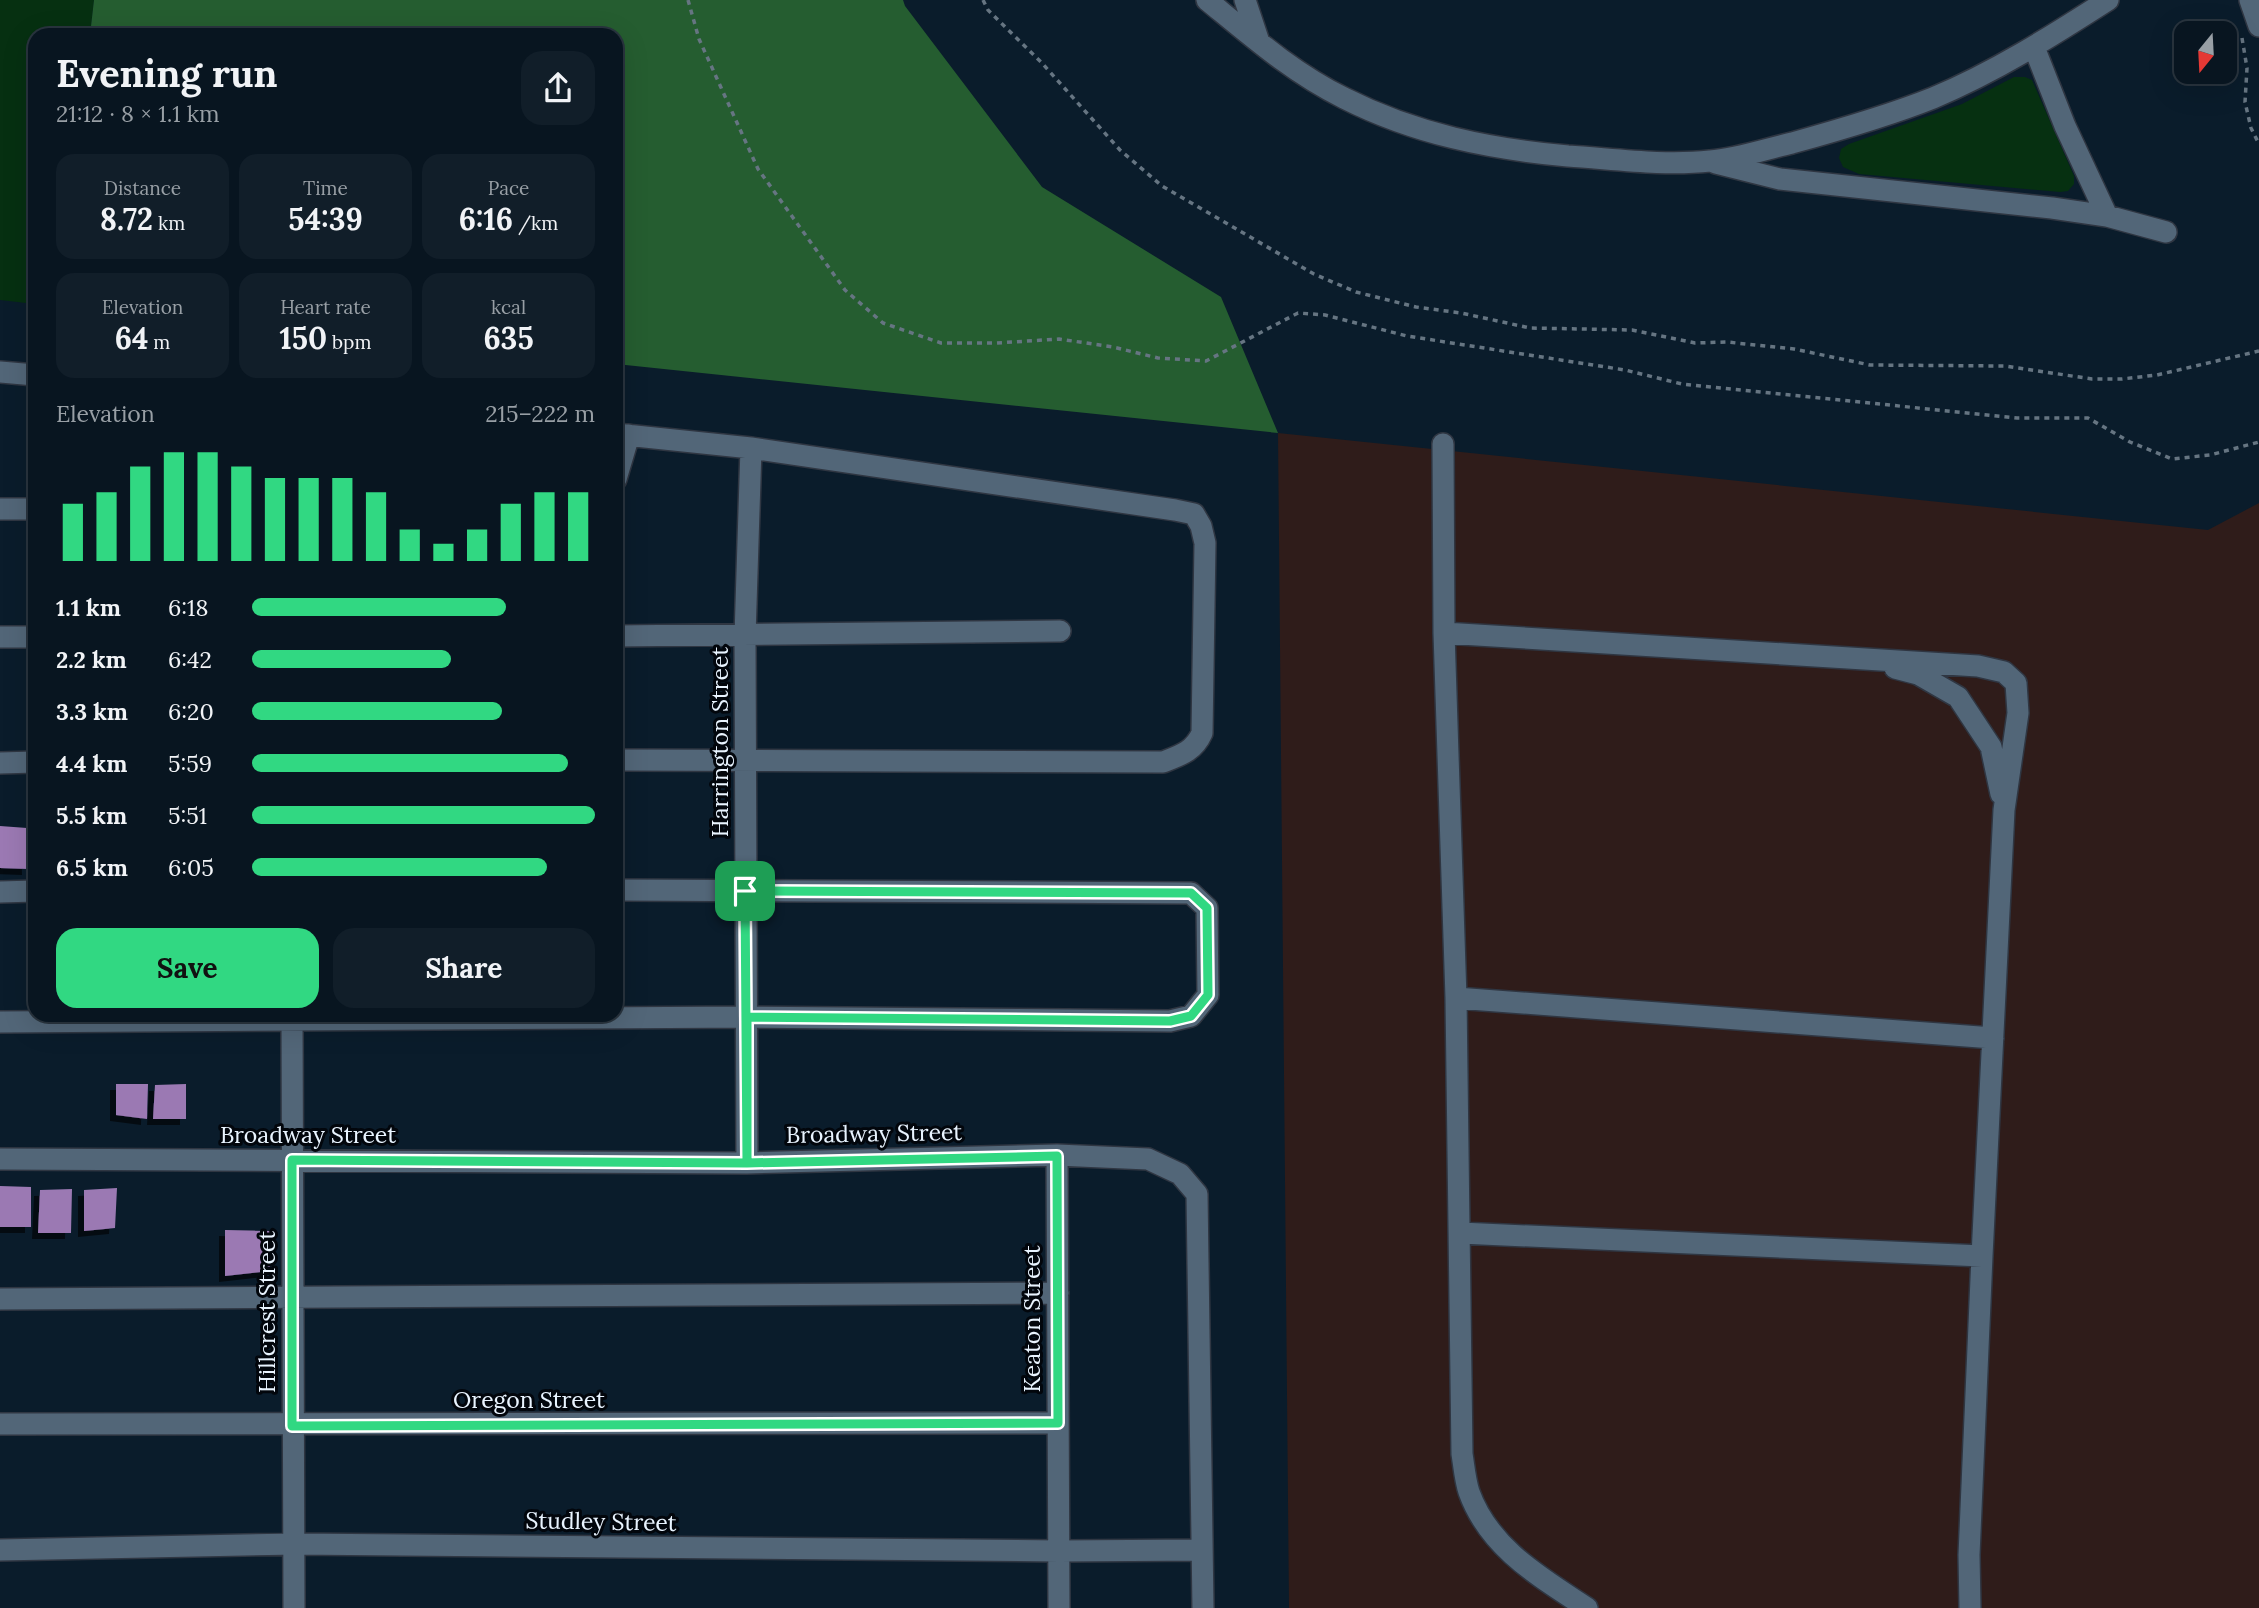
<!DOCTYPE html>
<meta charset="utf-8">
<style>
:root{--surface:#081520;--page:#111e29;--text:#f1f3f6;--muted:#989fa5;--line:#29343e;--accent:#31d882}
body{margin:0;font-family:Lora,serif;background:var(--page);color:var(--text);height:100vh;display:flex;flex-direction:column;font-size:26px;white-space:nowrap}
*{box-sizing:border-box;margin:0}
p{font-size:23px;color:var(--muted)}
.icon{flex:none;width:38px;height:38px;fill:none;stroke:currentColor;stroke-width:2;stroke-linecap:round;stroke-linejoin:round}
.map{position:relative;flex:1;overflow:hidden}
.drawer{position:absolute;left:28px;top:28px;width:595px;height:994px;display:flex;flex-direction:column;background:var(--surface);border-radius:21px;box-shadow:0 7px 28px #0002,0 0 0 2px var(--line)}
.drawer>*{flex:none}
.needle{width:46px;rotate:198deg}
.fabs{position:absolute;left:2174px;top:21px;display:grid;gap:14px}
.fabs a{display:grid;place-items:center;width:63px;height:63px;border-radius:14px;background:var(--surface);box-shadow:0 7px 28px #0002,0 0 0 2px var(--line);font-size:35px}
.pin{position:absolute;display:grid;place-items:center;width:60px;height:60px;color:#fff;margin:-30px;border-radius:14px;box-shadow:0 4px 10px #0006}
.round{display:grid;place-items:center;flex:none;width:74px;height:74px;border-radius:21px;background:var(--page)}
.overview{display:flex;align-items:center;justify-content:space-between;height:119px;padding:0 28px}
h1{font-size:38px;font-weight:800;line-height:52px}
.stats{display:grid;grid-template-columns:repeat(3,1fr);gap:10px;height:119px;padding:7px 28px}
.stats div{display:grid;align-content:center;border-radius:18px;background:var(--page);text-align:center}
.stats b{font-size:30px;font-weight:800}
.stats small{font-size:19px;font-weight:400}
.stats p{font-size:19px}
.chart{height:196px;padding:14px 28px}
.chart p{display:flex;justify-content:space-between}
.chart svg{width:100%;height:126px;margin-top:7px;stroke:var(--accent);stroke-width:6}
.button{display:flex;gap:14px;margin-top:auto;padding:14px 28px}
.button a{flex:1;height:80px;border-radius:21px;background:var(--accent);color:#111;font-size:28px;font-weight:800;line-height:80px;text-align:center}
.button a+a{background:var(--page);color:var(--text)}
ul{padding:0 28px;list-style:none;font-size:23px}
li{display:grid;grid-template-columns:112px 84px 1fr;align-items:center;height:52px}
li i{height:18px;border-radius:9px;background:var(--accent)}
.map>svg:first-child{display:block}
.commercial{fill:#2f1c1a}
.green{fill:#063011}
.forest{fill:#255d30}
.building{fill:#9b79b3;filter:url(#shadow)}
.lines{fill:none;stroke-linecap:round;stroke-linejoin:round}
.minor-casing{stroke:#2f3642;stroke-width:24}
.path{stroke:#667582;stroke-width:3.5;stroke-dasharray:5 5;stroke-linecap:butt}
.minor{stroke:#526678;stroke-width:21}
.route-casing{stroke:#fff;stroke-width:14}
.route{stroke:#31d882;stroke-width:9}
.labels{text-anchor:middle;dominant-baseline:central;stroke-width:6;stroke-linejoin:round;paint-order:stroke}
.street-label{font-size:23px;fill:#e9f4ff;stroke:#02060c}
</style>
<div class="map">
<svg width="2259" height="1608" viewBox="0 0 2259 1608">
<defs>
<filter id="shadow"><feDropShadow dx="-6" dy="6" stdDeviation="0" flood-color="#0009"/></filter>
</defs>
<rect width="100%" height="100%" fill="#0a1c2b"/>
<path class="commercial" d="M1278,433l930,97 51,-27v1105h-970z"/>
<path class="green" d="M0,0h94l-4,35h-55v269l-35,-4z
M2014,77h11l7,3 42,96v8l-6,7 -8,1 -201,-18 -16,-7 -4,-9 2,-9 8,-5 113,-40z"/>
<path class="forest" d="M94,0h809l2,6 137,181 179,110 57,136 -662,-69v-329h-526z"/>
<path class="building" d="M0,826l27,2 1,41 -28,-1z
M116,1084h32l-1,35 -31,-4z
M186,1084v35h-33l2,-34z
M0,1186l31,1v40h-31z
M117,1188l-2,40 -31,3v-41z
M72,1189l-1,44h-33l2,-43z
M225,1230l45,1v40l-45,5z"/>
<g class="lines">
<g class="minor-casing">
<path id="minor" d="M1207,0c44,36 86,73 137,98 71,36 146,51 224,58 47,3 95,10 142,5 27,-2 56,-12 82,-18 47,-13 96,-27 141,-45 62,-26 119,-62 175,-98
M1245,0l14,42
M2250,0l9,26
M2034,47l31,79 42,90
M1716,163l64,16 272,29 55,8 59,16
M0,372l35,3
M616,434l135,14 424,62 19,4 7,12 4,17 -3,190c-8,18 -21,22 -39,29l-547,-2
M1443,444l1,189 12,365 6,456c2,12 3,26 7,38 20,56 71,85 118,116
M616,479l13,-44
M0,509h35
M1444,633l534,33 26,6 12,11 2,30 -14,97 -22,446 -13,299 1,53
M616,636l444,-5
M0,637h35
M1895,668l23,6 40,23 33,50 10,47
M0,763l35,-1
M0,892l35,-1
M1456,998l537,40
M292,1015l2,593
M0,1022l747,-5 423,4 21,-5 17,-21 -1,-87 -16,-15 -575,-3
M1057,1155l2,453
M0,1159l747,4 310,-8 91,4 32,15 17,20 6,414
M747,1163l-2,-527 6,-188
M1460,1233l522,23
M0,1299l1058,-6
M0,1424l1058,-1
M0,1550l296,-6 763,7 143,-1"/>
</g>
<path class="path" d="M688,0l11,39 59,130 87,121 38,33 58,20h56l62,-4 54,8 45,11 48,3 92,-48 27,2 82,21 218,34 57,14 335,34h71l42,24 42,17 38,-4 49,-13
M983,0l5,10 53,52 79,88 42,36 152,88 42,18 60,15 45,6 69,15 102,2 63,13 32,-1 67,7 76,16 135,1 87,13h30l35,-4 102,-24
M2242,38l5,30 -2,34 6,26 8,16"/>
<use href="#minor" class="minor"/>
</g>
<g class="lines">
<g class="route-casing">
<path id="route" d="M745,891l2,272 -455,-3v266l766,-3 -1,-267 -310,7v-146l423,4 21,-5 17,-21 -1,-87 -16,-15 -446,-2"/>
</g>
<use href="#route" class="route"/>
</g>
<g class="labels">
<g class="street-label">
<text transform="translate(719 742) rotate(-90)">Harrington Street</text>
<text transform="translate(874 1133) rotate(-1)">Broadway Street</text>
<text x="308" y="1134">Broadway Street</text>
<text transform="translate(266 1312) rotate(-90)">Hillcrest Street</text>
<text transform="translate(1031 1319) rotate(-90)">Keaton Street</text>
<text x="529" y="1399">Oregon Street</text>
<text transform="translate(601 1521) rotate(1)">Studley Street</text>
</g>
</g>
</svg>
<div class="fabs">
<a><svg class="needle" viewBox="-14 -14 28 28"><path d="M0-13l5 13h-10z" fill="#e53935"/><path d="M0 13l5-13h-10z" fill="#989fa5"/></svg></a>
</div>
<div class="pin" style="left:745px;top:891px;background:#1e9e55"><svg class="icon" aria-label="arrive" viewBox="0 0 24 24"><path d="M6 21V4h12l-3 4 3 4H6"/></svg></div>
<section class="drawer">
<div class="overview"><div><h1>Evening run</h1><p>21:12 · 8 × 1.1 km</p></div><a class="round"><svg class="icon" aria-label="share" viewBox="0 0 24 24"><path d="M12 15V3M7 8l5-5 5 5M5 13v7h14v-7"/></svg></a></div>
<div class="stats">
<div><p>Distance</p><b>8.72<small> km</small></b></div>
<div><p>Time</p><b>54:39</b></div>
<div><p>Pace</p><b>6:16<small> /km</small></b></div>
</div>
<div class="stats">
<div><p>Elevation</p><b>64<small> m</small></b></div>
<div><p>Heart rate</p><b>150<small> bpm</small></b></div>
<div><p>kcal</p><b>635</b></div>
</div>
<div class="chart"><p><span>Elevation</span>215–222 m</p>
<svg viewBox="0 0 160 44" preserveAspectRatio="none"><path d="M5 44V24M15 44V20M25 44V11M35 44V6M45 44V6M55 44V11M65 44V15M75 44V15M85 44V15M95 44V20M105 44V33M115 44V38M125 44V33M135 44V24M145 44V20M155 44V20"/></svg>
</div>
<ul>
<li><b>1.1 km</b>6:18<i style="width:74%"></i></li>
<li><b>2.2 km</b>6:42<i style="width:58%"></i></li>
<li><b>3.3 km</b>6:20<i style="width:73%"></i></li>
<li><b>4.4 km</b>5:59<i style="width:92%"></i></li>
<li><b>5.5 km</b>5:51<i style="width:100%"></i></li>
<li><b>6.5 km</b>6:05<i style="width:86%"></i></li>
</ul>
<div class="button"><a>Save</a><a>Share</a></div>
</section>
</div>
